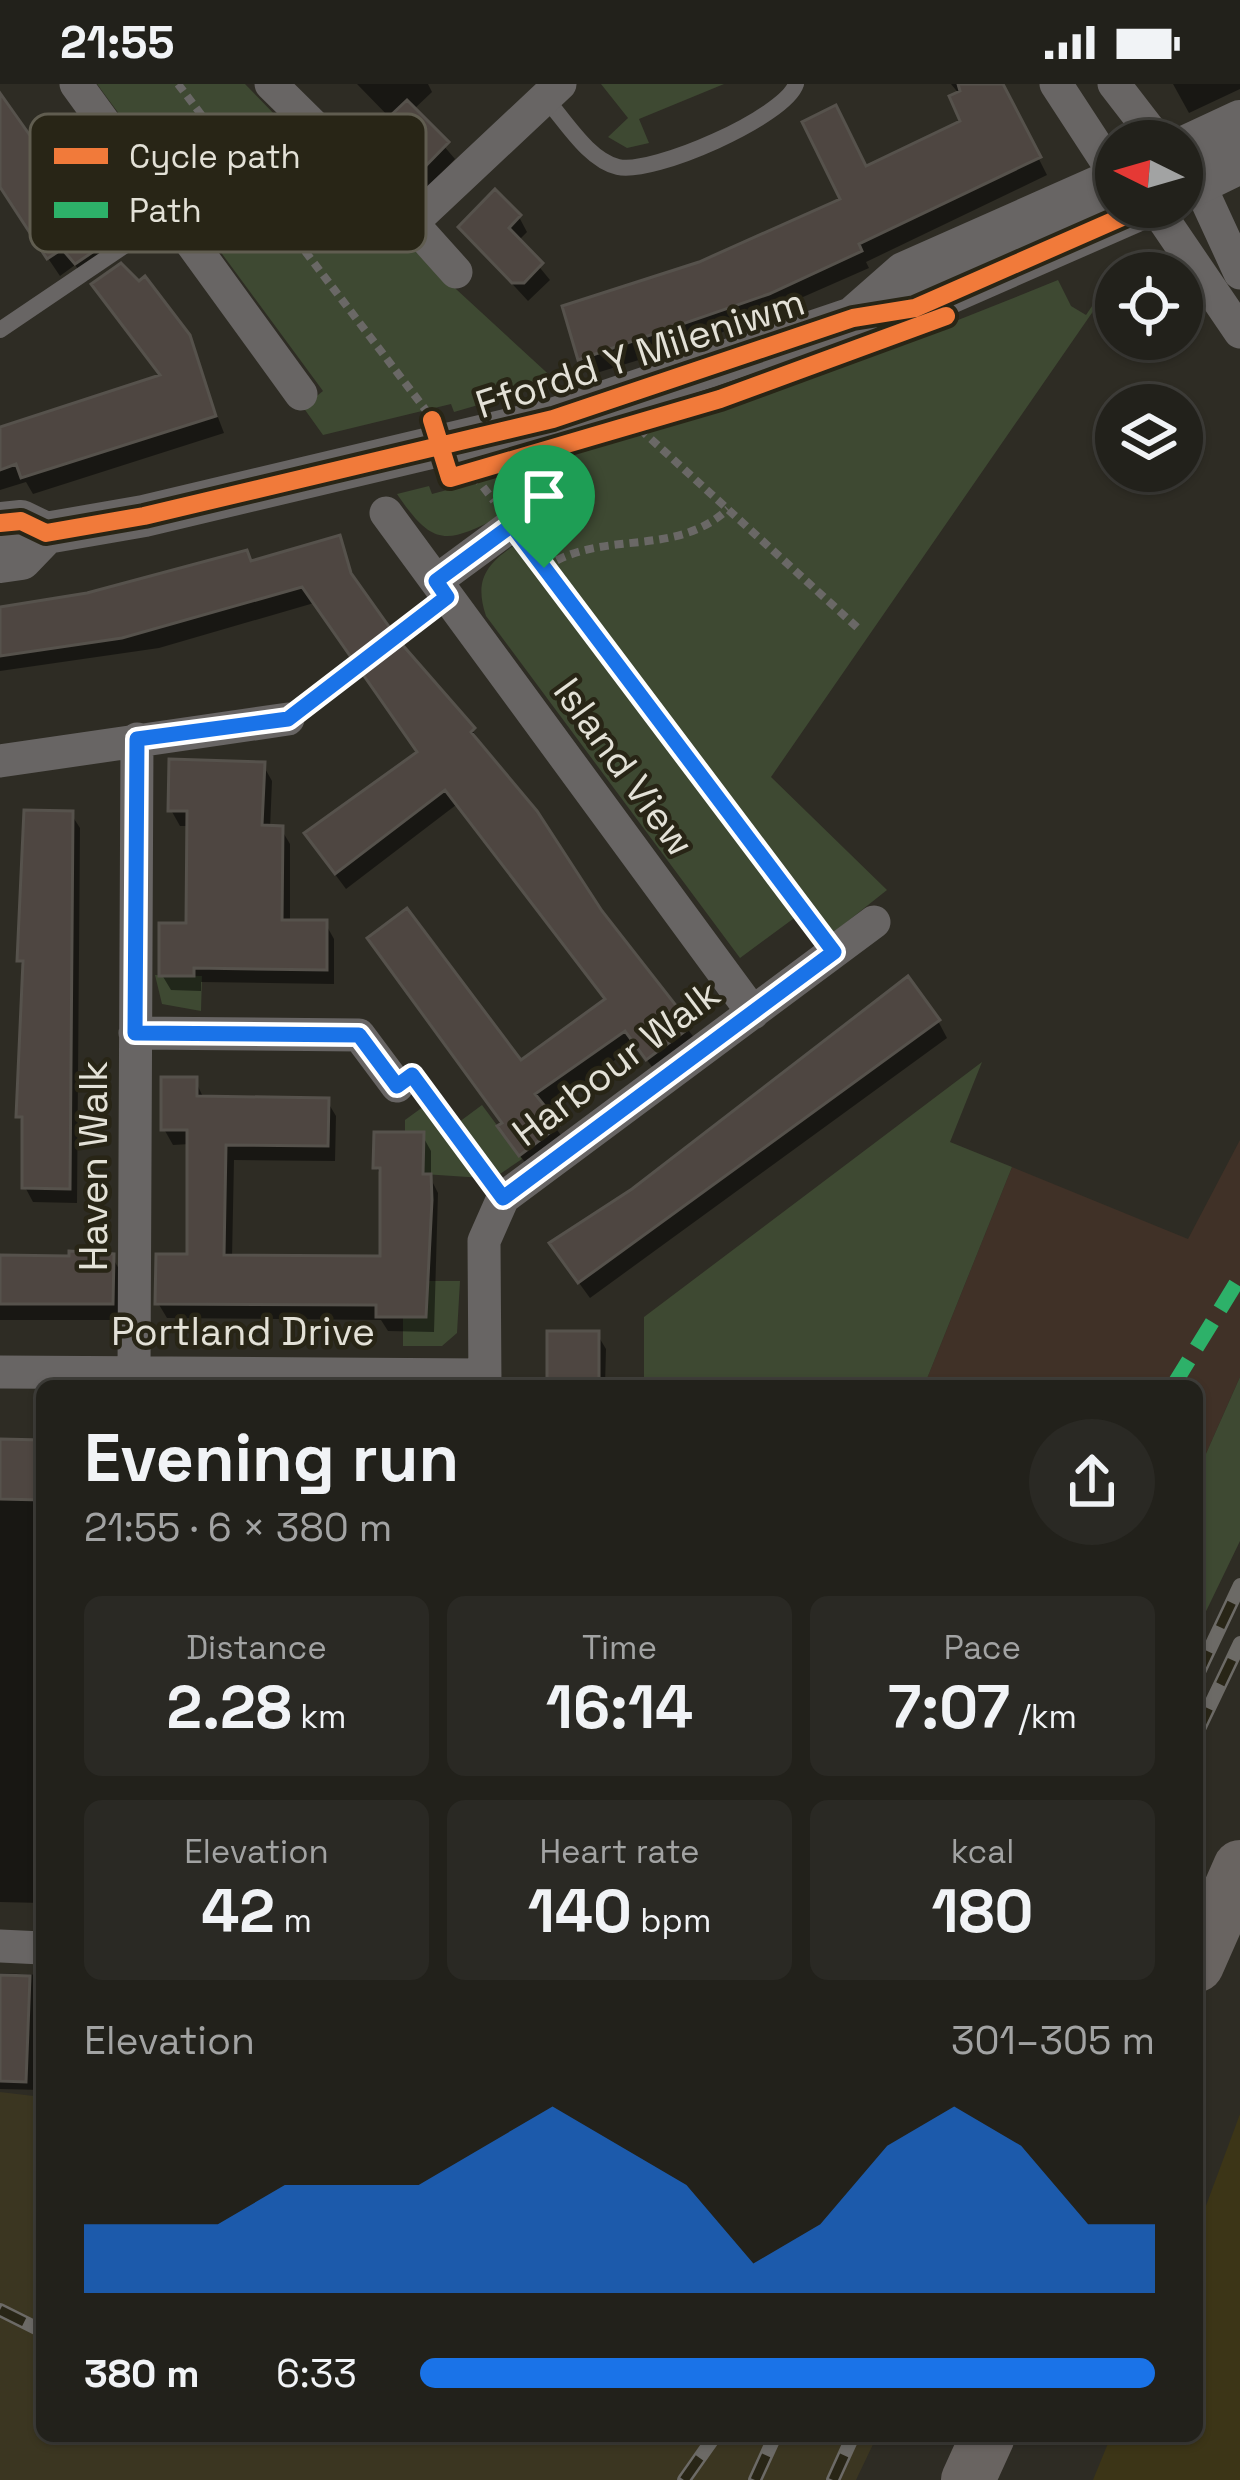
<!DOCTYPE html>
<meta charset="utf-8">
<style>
:root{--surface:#22211b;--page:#2a2924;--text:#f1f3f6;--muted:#a2a3a3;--line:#3f3e3a;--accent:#1a73e8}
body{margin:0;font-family:"Space Grotesk",sans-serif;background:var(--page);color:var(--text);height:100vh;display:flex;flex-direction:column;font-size:45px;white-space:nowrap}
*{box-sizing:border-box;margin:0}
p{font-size:39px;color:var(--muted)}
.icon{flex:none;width:66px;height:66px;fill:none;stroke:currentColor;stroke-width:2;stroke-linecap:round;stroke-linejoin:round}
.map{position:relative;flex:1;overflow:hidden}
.panel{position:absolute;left:36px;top:1296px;width:1167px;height:1062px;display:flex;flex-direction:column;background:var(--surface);border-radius:18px;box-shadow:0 3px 9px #0004,0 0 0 3px var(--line)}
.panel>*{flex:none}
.needle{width:78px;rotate:275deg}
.controls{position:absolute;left:1095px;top:36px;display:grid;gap:24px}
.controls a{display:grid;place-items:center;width:108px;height:108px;border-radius:50%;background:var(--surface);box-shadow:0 3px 9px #0004,0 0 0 3px var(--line);font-size:60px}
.pin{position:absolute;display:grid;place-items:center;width:102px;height:102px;color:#fff;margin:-123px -51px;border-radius:50% 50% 50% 0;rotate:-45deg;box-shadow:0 0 12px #0007}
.pin .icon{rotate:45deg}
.round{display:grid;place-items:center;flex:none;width:126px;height:126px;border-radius:63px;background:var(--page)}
.overview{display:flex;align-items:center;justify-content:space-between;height:204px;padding:0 48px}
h1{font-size:66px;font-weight:700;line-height:90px}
.stats{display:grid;grid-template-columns:repeat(3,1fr);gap:18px;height:204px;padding:12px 48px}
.stats div{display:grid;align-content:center;border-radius:18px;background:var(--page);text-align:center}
.stats b{font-size:60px;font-weight:700}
.stats small{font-size:33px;font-weight:400}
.stats p{font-size:33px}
.chart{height:336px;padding:24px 48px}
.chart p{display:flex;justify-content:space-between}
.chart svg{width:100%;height:216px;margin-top:12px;fill:var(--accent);opacity:.7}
ul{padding:0 48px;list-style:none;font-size:39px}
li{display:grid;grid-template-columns:192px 144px 1fr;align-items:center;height:90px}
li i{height:30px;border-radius:15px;background:var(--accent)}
.status{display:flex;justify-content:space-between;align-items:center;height:84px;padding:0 60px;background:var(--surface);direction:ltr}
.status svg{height:33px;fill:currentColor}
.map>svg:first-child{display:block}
.industrial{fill:#403127}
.built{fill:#3b3621}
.green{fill:#3e4932}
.sand{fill:#3c3517}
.shadow{fill:#0007}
.building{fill:#4e4641;stroke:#56524c;stroke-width:3}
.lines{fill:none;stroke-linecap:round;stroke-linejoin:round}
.path{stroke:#6a6866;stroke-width:8;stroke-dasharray:9 6;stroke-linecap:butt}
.service{stroke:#686564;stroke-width:16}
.minor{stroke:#686564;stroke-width:33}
.tertiary{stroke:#686564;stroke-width:42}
.primary{stroke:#696461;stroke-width:54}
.rail-casing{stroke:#6c6a66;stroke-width:14}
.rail{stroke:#282516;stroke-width:9;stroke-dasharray:27;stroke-linecap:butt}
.quiet{stroke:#2db169;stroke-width:15;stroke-dasharray:30 15;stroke-linecap:butt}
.cycleway-casing{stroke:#282516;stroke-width:26}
.cycleway{stroke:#f17a3a;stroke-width:18}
.route-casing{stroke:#fff;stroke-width:24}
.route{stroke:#1a73e8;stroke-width:15}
.labels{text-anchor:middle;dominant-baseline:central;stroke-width:9;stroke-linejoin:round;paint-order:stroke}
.street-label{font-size:39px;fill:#e3e1d7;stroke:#282516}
.key{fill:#282516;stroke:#605d50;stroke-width:3}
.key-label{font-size:33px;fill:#e3e1d7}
</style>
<div class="status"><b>21:55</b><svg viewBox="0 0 49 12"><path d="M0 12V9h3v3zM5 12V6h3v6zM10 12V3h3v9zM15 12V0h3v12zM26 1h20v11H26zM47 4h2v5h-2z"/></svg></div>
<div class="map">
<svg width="1240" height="2396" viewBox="0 0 1240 2396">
<rect width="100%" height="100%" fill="#2e2c24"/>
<path class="industrial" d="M1240,1056v237l-43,97v-88h-273l88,-219 176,72z"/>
<path class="built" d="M0,2008l42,5v339h835l-21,44h-856z"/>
<path class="green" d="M97,0h148l98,101 214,197 -103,30 -3,-8 -128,31 -20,-28 20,-16z
M724,0l-85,35 10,24 -22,5 -19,-11 20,-19 -27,-34z
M1124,175l27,8 -35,6v14l-11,7 -334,483 116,113 -68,54 -22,-28 -57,42 -254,-342c-12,-36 0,-52 30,-72l-17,-27c-53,27 -66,30 -102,-23l32,-8 3,8c214,-57 421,-130 626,-214l13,26 15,9z
M155,891l47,1 -1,35 -39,-7z
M982,978l-32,80 62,25 -88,219h-280v-69z
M427,1020l56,74 -60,-4 1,-41 -19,-1v-12z
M482,1021l40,54 -28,19 -39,-53z
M427,1197h33l-3,52 -15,13h-39v-29h23z
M1240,1293v164l-43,89v-156z"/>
<path class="sand" d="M1240,2030v366h-147l18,-44h86v-206z"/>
<path class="shadow" d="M357,0h71l4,8 -19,18 42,49 -34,35 -46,-59 16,-16z
M951,0h50l46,91 -181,87 3,6 -162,71 -117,36 -9,-16 119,-94 144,-65 22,-31 98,-47 -4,-27z
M1173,0h67v5l-51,24z
M0,19l114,159 -27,19 -12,-16 -15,11 -60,-89z
M519,133l8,15 -9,9 32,39 -22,21 -67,-73z
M94,201l93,52 37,96 -191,61 -7,-12 -26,8v-62l162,-51z
M338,455l19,48 41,57 74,86 127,183 100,131 -41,31 -22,-30 -92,66 23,33 -36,26 -20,-26 9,-80 87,-63 -151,-196 -110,84 -29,-39 102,-96 -105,-151 -155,45 -159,23v-63l252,-44z
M263,681l9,16 -2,48h11l9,15v79h35l9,16v45l-133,-2v9l-30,-1 -9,-15 27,-49 1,-100h-10l-9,-16z
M71,730l9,14 -3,375 -44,-1 -8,-15v-60l-6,-11 7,-145 -6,-10z
M938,937l9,17 -357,260 -27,-37 71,-70z
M195,996l9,19 123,2 9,15 -1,45 -101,-1 -2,98 151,1v-80l-7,-12 46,-32 9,16v28l7,14 -4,139 -46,-1 -7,-11 -214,-2 -9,-15 32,-46v-113l-17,1 -9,-16z
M0,1173h112l10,17 -1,46h-121z
M597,1250l9,15 -1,37h-55z
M0,1358h42v71h-8v52h8v338l-42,-1z
M0,1889l42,2v115l-42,-1z"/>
<path class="building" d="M958,0h45l38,73 -182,87 3,7 -93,43 -191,66 -16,-54 137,-44 141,-63 -38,-77 34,-17 30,61 94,-45 -11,-25 11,-5z
M0,9l106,150 -31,21 -13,-15 -15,10 -47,-72z
M407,16l42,42 -38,39 -40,-47z
M495,105l26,26 -12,13 34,35 -19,20h-12l-54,-56z
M121,179l18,18 6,-5 45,59 26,81 -195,62 -5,-14 -16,6v-43l160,-52 -69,-91z
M340,451l11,38 49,69 75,86 -4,4 66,79 65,100 90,115 -46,34 -21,-29 -90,63 25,31 -41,31 -22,-30 5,-3 -135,-185 40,-30 114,152 84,-61 -160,-209 -110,84 -31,-41 113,-81 -115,-165 -180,51 -122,18v-49l87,-14 160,-43 4,11z
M169,675l96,3 -3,63 21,1 -1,94h45v50l-133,-2v8h-35v-53h27l1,-112h-19z
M24,726l49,1 -3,378 -48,-1v-71h-6l7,-156h-6z
M908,892l32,44 -362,263 -29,-40 83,-54z
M161,993h36v19l132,2 -1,48 -102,-1 -2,110 156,1v-88h-7l1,-36h50l-1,42h8l1,26 -6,117h-50v-12l-221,-1 1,-50h31v-124h-26z
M69,1167l45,3 -1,50h-113v-49l69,1z
M547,1247h52v55h-52z
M0,1355l42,1v60l-42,-1z
M0,1891l30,1 -4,106 -26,-1z"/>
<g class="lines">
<path class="path" d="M178,0l250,329
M640,345l220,201
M474,391l20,26
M532,468l284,375
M544,484c58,-40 130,-9 184,-59
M315,614l107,-82
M427,1011l59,79"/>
<path class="service" d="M545,14c20,22 43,62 73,69 35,8 167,-50 178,-83
M0,246l170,-115"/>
<path class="minor" d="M76,0l225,310
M271,0l141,139
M1056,0l60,92
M1114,0l44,57
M1184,86l15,14 41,89
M1155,123l85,125
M456,188l-44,-49 148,-139
M386,429l367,500
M436,497l76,-56
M0,677l288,-42
M135,949l224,2 38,51
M0,1288l485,3
M134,1288l3,-633
M485,1302l-1,-145 19,-43 371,-276
M0,1862l42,2"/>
<path class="tertiary" d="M1182,64l58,-27
M1182,107l58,-28
M854,233l50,-44 212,-94
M0,439l21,-2 25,12 98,-17 409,-97 300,-101 62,-10 230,-101
M0,478l21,-3 25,-26"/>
<path class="primary" d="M1197,1881l43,-98
M968,2396l20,-44"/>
<g class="rail-casing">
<path id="rail" d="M1197,1592l43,-91
M1197,1649l43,-90
M0,2226l42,21
M684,2396l31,-44
M755,2396l20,-44
M833,2396l20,-44"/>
</g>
<use href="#rail" class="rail"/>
<path class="quiet" d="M1173,1302l67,-109"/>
<g class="cycleway-casing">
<path id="cycleway" d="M432,336l18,58 270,-79 226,-83
M0,439l21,-2 25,12 98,-17 409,-97 300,-101 62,-10 230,-101"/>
</g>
<use href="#cycleway" class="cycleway"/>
</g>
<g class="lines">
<g class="route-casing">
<path id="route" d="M512,441l322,427 -331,246 -91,-123 -15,11 -38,-51 -224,-2 2,-294 151,-20 159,-122 -11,-16z"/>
</g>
<use href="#route" class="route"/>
</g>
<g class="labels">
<g class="street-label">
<text transform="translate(640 269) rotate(-18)">Ffordd Y Mileniwm</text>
<text transform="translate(624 683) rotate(54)">Island View</text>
<text transform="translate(616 979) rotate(-37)">Harbour Walk</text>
<text transform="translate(93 1082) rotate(-90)">Haven Walk</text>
<text x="243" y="1247">Portland Drive</text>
</g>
</g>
<rect x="30" y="30" width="396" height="138" rx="18" class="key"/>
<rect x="54" y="64" width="54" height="16" fill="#f17a3a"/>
<rect x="54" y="118" width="54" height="16" fill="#2db169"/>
<g class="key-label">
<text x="129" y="84">Cycle path</text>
<text x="129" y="138">Path</text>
</g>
</svg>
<div class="controls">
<a><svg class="needle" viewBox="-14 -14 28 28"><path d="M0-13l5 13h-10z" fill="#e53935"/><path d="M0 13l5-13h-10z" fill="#a2a3a3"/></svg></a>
<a><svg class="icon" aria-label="locate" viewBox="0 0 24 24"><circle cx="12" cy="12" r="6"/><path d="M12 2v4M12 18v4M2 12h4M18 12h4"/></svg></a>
<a><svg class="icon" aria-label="layers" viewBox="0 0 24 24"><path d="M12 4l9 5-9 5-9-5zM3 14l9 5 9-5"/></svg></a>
</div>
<div class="pin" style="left:544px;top:484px;background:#1e9e55"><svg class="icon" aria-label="arrive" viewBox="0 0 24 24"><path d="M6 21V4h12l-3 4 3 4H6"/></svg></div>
<section class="panel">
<div class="overview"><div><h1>Evening run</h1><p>21:55 · 6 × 380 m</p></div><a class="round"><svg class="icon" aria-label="share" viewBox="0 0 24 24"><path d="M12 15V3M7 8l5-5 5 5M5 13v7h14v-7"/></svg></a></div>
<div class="stats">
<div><p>Distance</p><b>2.28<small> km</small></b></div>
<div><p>Time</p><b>16:14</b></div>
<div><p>Pace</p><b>7:07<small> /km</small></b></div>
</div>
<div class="stats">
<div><p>Elevation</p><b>42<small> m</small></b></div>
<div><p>Heart rate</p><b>140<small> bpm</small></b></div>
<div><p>kcal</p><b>180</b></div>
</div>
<div class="chart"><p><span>Elevation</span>301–305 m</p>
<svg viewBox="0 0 160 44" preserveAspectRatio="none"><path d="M0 44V30L10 30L20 30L30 22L40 22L50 22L60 14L70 6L80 14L90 22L100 38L110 30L120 14L130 6L140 14L150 30L160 30V44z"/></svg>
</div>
<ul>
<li><b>380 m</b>6:33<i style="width:100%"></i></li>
</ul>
</section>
</div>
